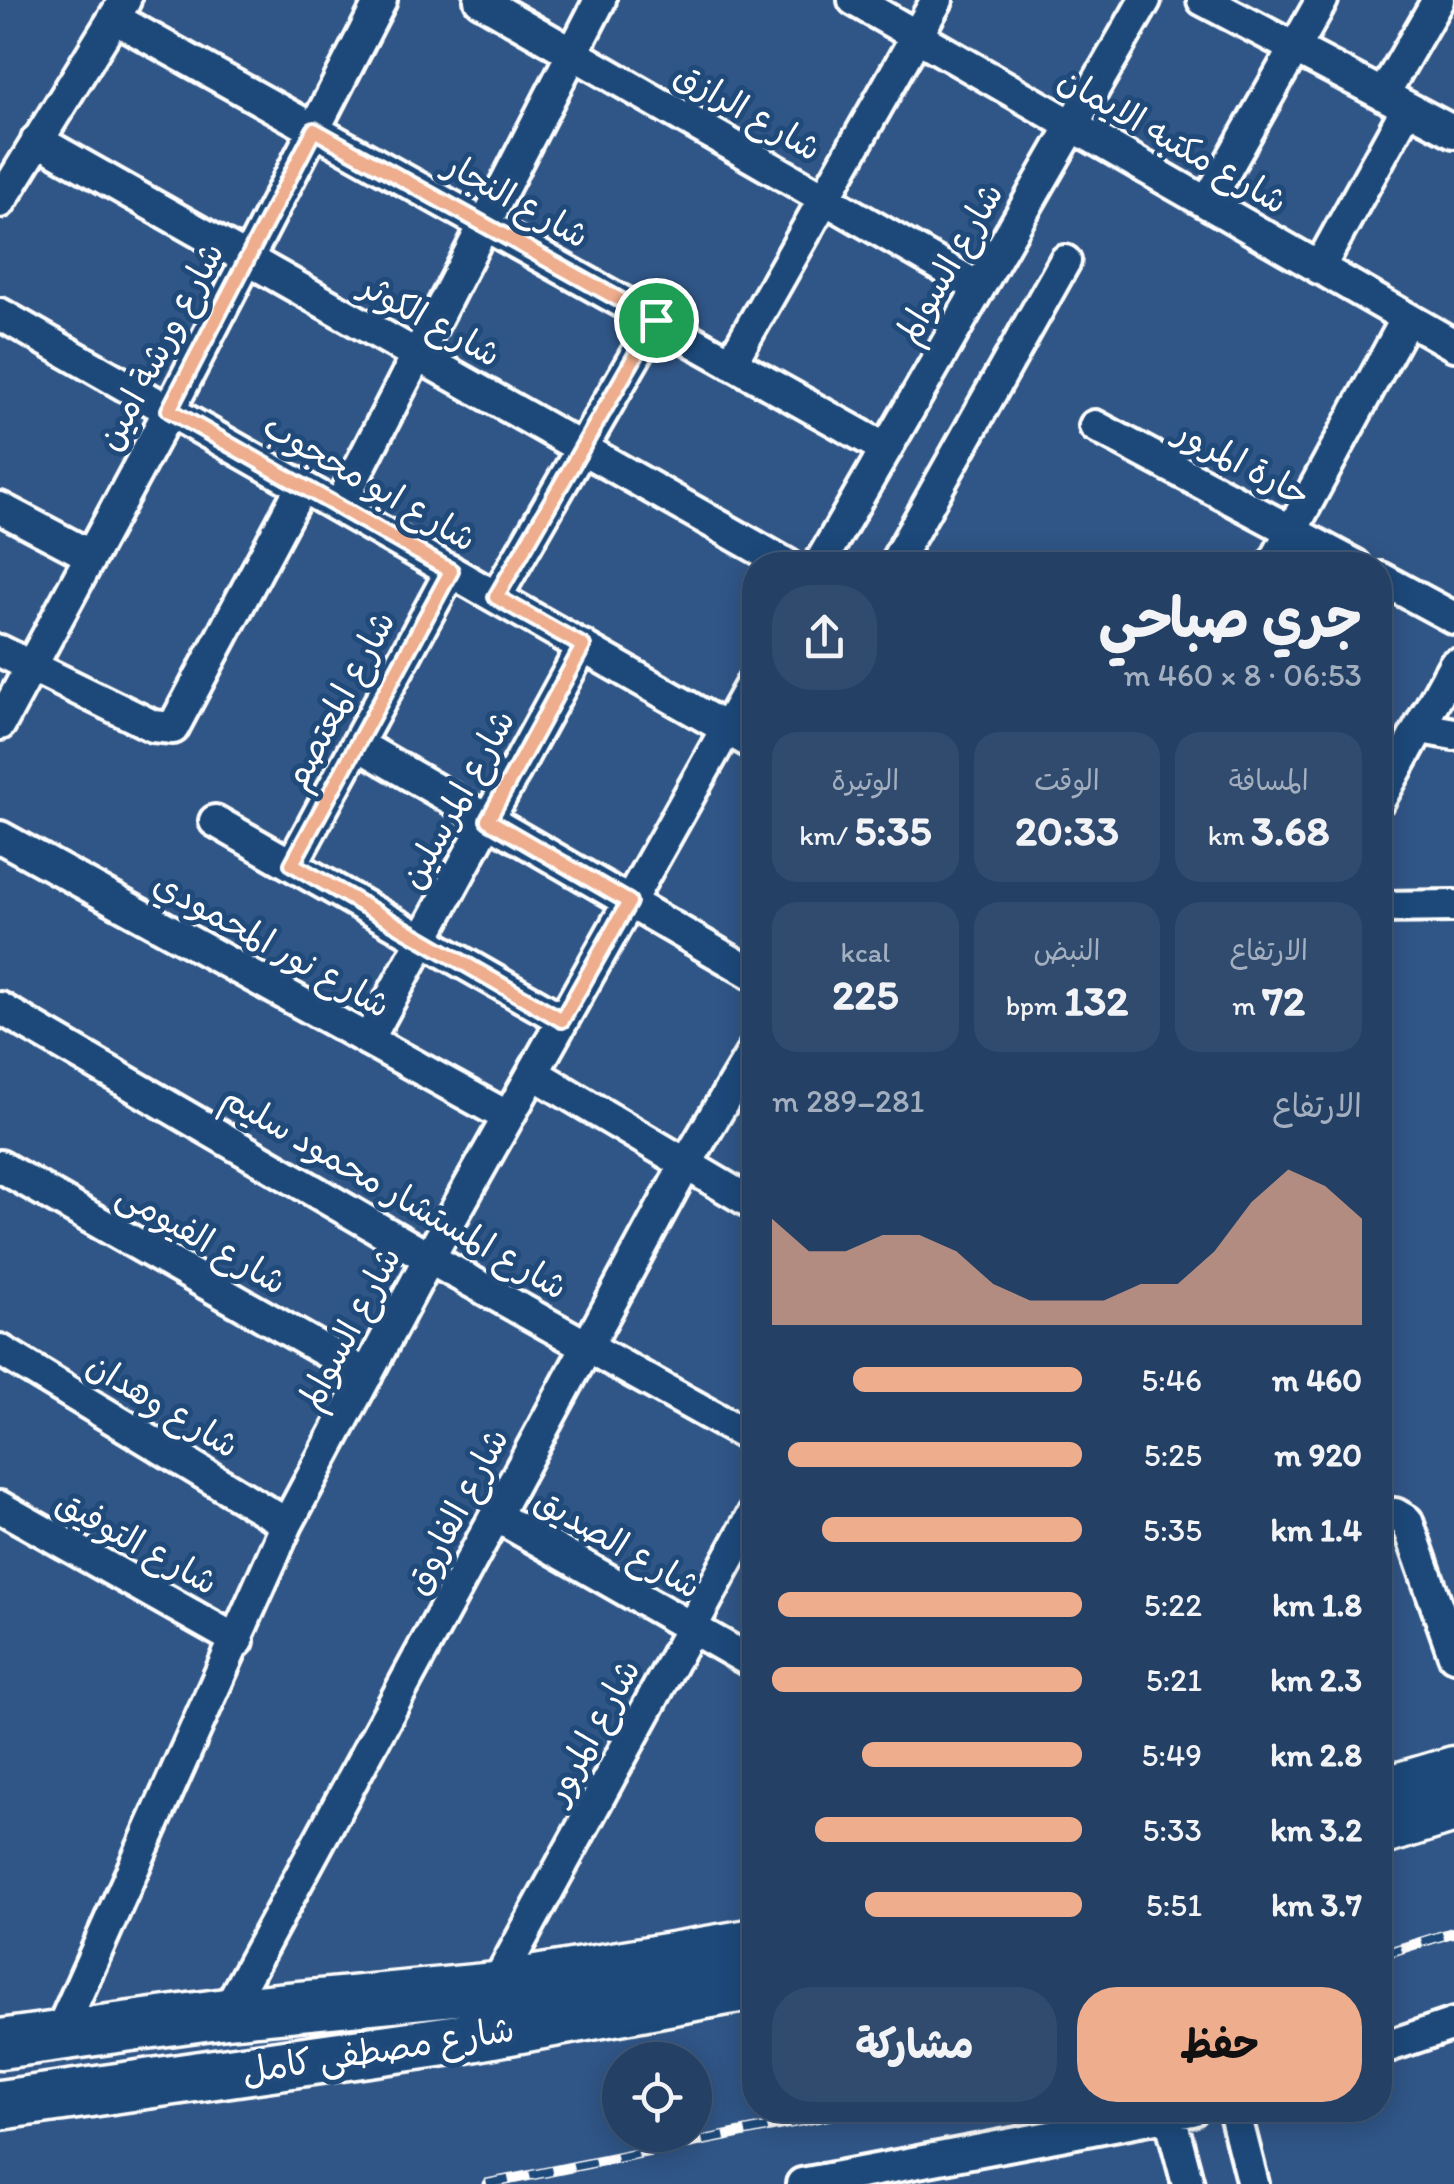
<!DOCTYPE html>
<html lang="ar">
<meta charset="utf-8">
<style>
:root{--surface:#244065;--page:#304b6e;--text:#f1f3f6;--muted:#a3afbf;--line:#415979;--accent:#eead8d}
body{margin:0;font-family:Itim,"Playpen Sans Arabic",sans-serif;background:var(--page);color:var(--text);direction:rtl;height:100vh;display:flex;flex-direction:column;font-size:38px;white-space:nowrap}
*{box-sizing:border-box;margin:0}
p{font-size:32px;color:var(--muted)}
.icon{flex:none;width:55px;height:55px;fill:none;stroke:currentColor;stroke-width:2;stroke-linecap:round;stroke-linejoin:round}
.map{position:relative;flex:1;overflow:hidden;direction:ltr}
.sheet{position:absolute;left:742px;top:552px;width:650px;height:1570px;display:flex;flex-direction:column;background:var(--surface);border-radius:40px;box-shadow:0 5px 25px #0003,0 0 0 2px var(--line);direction:rtl}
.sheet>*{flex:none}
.fabs{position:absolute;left:602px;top:2042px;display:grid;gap:20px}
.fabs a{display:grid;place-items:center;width:110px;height:110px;border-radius:50%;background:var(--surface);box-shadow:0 5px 25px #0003,0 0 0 2px var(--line);font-size:50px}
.pin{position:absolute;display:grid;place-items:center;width:85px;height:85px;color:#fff;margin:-42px;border:5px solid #fff;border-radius:50%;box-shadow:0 2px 10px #0007}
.round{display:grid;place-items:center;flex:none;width:105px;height:105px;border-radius:40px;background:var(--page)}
.overview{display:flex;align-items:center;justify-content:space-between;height:170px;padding:0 30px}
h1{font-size:55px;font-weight:700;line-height:75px}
.figures{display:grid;grid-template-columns:repeat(3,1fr);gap:15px;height:170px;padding:10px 30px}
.figures div{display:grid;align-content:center;border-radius:25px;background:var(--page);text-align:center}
.figures b{font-size:42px;font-weight:700}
.figures small{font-size:28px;font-weight:400}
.figures p{font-size:28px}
.chart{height:280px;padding:20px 30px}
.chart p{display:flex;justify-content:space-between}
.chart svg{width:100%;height:180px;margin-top:10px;fill:var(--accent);opacity:.7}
.primary-button{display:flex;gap:20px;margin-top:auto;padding:20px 30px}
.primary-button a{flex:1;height:115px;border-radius:40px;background:var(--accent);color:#111;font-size:40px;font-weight:700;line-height:115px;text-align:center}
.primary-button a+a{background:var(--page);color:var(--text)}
ul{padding:0 30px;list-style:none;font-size:32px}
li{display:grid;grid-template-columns:160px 120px 1fr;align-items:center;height:75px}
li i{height:25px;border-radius:12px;background:var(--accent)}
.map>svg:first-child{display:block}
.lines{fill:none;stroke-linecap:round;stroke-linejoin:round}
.street-casing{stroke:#fff;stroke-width:38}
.primary-casing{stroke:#fff;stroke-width:55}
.street{stroke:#1f4a7a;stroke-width:30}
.primary{stroke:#1f4a7a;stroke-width:48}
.rail-casing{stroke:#fff;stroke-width:11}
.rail{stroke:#1f4a7a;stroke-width:8;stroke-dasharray:22;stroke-linecap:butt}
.route-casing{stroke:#fff;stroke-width:20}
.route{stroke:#eead8d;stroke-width:12}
.labels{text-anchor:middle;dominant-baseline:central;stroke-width:10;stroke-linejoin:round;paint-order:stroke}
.street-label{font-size:35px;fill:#fff;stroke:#1f4a7a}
</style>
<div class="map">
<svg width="1454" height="2184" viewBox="0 0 1454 2184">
<rect width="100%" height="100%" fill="#305687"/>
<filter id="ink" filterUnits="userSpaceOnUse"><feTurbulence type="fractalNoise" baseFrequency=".01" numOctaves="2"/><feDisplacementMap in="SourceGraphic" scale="20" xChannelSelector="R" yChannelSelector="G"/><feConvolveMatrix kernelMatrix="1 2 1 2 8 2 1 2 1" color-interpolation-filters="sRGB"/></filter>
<g filter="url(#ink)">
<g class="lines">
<g class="street-casing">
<path id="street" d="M480,0l498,287
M854,0l600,345
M1203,0l251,132
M114,18l770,430
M1383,95l55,-95
M37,140l751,425
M0,202l125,-202
M1207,203l115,-203
M1319,268l88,-160
M0,314l755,431
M731,363l206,-363
M1095,426l260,139
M339,507l261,-507
M0,508l91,48
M819,565l326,-565
M894,565l171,-304
M1273,565l134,-247
M1380,578l74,40
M496,597l160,-277
M0,651l153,75 20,2 129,-242
M0,724l169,-313 212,-411
M1421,728l33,6
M357,744l398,231
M1380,799l74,-134
M215,821l348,199
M0,837l508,280
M292,864l159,-293
M1380,907l74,-1
M0,1008l429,250 326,182
M368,1040l215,-394
M533,1073l222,132
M0,1166l367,209
M0,1350l287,174
M0,1507l238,134
M496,1516l259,148
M1380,1518l15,-4 12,7 47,134
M495,1987l260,-476
M226,2013l460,-849 69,-116
M58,2037l229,-513 142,-266 326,-580
M1380,2049l74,-25
M1234,2110l19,74
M1170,2116l18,68
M802,2184l390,-74"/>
</g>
<g class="primary-casing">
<path id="primary" d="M1380,1793l74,-22
M1380,1831l74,-23
M0,2044l226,-31 269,-26 260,-44
M0,2105l466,-67 289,-53"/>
</g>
<use href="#street" class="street"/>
<use href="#primary" class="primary"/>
<g class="rail-casing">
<path id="rail" d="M1380,1955l74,-23
M487,2184l368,-74"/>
</g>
<use href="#rail" class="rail"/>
</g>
</g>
<g class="lines" filter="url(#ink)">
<g class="route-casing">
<path id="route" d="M314,130l342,190 -160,277 87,49 -95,174 141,82 -67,118 -270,-156 159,-293 -282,-161z"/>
</g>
<use href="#route" class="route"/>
</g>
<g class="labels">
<g class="street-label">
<text transform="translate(748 111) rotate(30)">شارع الرازق</text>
<text transform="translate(1173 140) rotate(30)">شارع مكتبه الايمان</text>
<text transform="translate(517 200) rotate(29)">شارع النجار</text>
<text transform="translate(949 263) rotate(-60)">شارع السوالم</text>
<text transform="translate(431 320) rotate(29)">شارع الكوثر</text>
<text transform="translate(160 346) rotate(-62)">شارع ورشة امين</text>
<text transform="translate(1243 463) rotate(28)">حارة المرور</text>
<text transform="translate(370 482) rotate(30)">شارع ابو محجوب</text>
<text transform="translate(339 700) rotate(-62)">شارع المعتصم</text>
<text transform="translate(457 799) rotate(-61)">شارع المرسلين</text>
<text transform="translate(272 944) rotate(29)">شارع نور المحمودي</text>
<text transform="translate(395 1192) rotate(30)">شارع المستشار محمود سليم</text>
<text transform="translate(202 1238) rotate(30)">شارع الفيومى</text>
<text transform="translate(349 1328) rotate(-62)">شارع السوالم</text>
<text transform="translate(163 1405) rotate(31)">شارع وهدان</text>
<text transform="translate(456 1511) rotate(-62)">شارع الفاروق</text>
<text transform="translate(137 1542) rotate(29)">شارع التوفيق</text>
<text transform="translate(618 1543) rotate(30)">شارع الصديق</text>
<text transform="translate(592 1731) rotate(-61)">شارع المرور</text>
<text transform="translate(378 2050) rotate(-9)">شارع مصطفى كامل</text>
</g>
</g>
</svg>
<div class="fabs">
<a><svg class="icon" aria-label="locate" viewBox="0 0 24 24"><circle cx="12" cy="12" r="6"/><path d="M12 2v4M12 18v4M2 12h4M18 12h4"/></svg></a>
</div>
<div class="pin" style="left:656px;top:320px;background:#1e9e55"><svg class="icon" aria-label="arrive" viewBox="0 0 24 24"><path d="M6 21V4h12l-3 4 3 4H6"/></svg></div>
<section class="sheet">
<div class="overview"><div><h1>جري صباحي</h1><p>06:53 · 8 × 460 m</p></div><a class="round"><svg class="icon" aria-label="share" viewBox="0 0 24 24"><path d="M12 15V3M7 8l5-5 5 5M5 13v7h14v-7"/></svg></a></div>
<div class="figures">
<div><p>المسافة</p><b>3.68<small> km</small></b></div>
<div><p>الوقت</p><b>20:33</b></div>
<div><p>الوتيرة</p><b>5:35<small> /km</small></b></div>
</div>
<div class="figures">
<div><p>الارتفاع</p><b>72<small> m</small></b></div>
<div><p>النبض</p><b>132<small> bpm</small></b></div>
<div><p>kcal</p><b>225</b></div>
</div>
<div class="chart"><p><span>الارتفاع</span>281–289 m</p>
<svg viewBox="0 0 160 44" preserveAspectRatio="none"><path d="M0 44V18L10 26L20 26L30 22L40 22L50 26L60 34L70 38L80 38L90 38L100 34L110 34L120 26L130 14L140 6L150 10L160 18V44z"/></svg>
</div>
<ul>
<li><b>460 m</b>5:46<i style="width:74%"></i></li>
<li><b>920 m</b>5:25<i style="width:95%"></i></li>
<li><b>1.4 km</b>5:35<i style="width:84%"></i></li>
<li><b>1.8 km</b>5:22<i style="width:98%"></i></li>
<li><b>2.3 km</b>5:21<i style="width:100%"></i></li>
<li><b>2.8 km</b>5:49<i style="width:71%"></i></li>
<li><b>3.2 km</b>5:33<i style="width:86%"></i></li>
<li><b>3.7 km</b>5:51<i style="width:70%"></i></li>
</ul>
<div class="primary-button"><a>حفظ</a><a>مشاركة</a></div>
</section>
</div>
